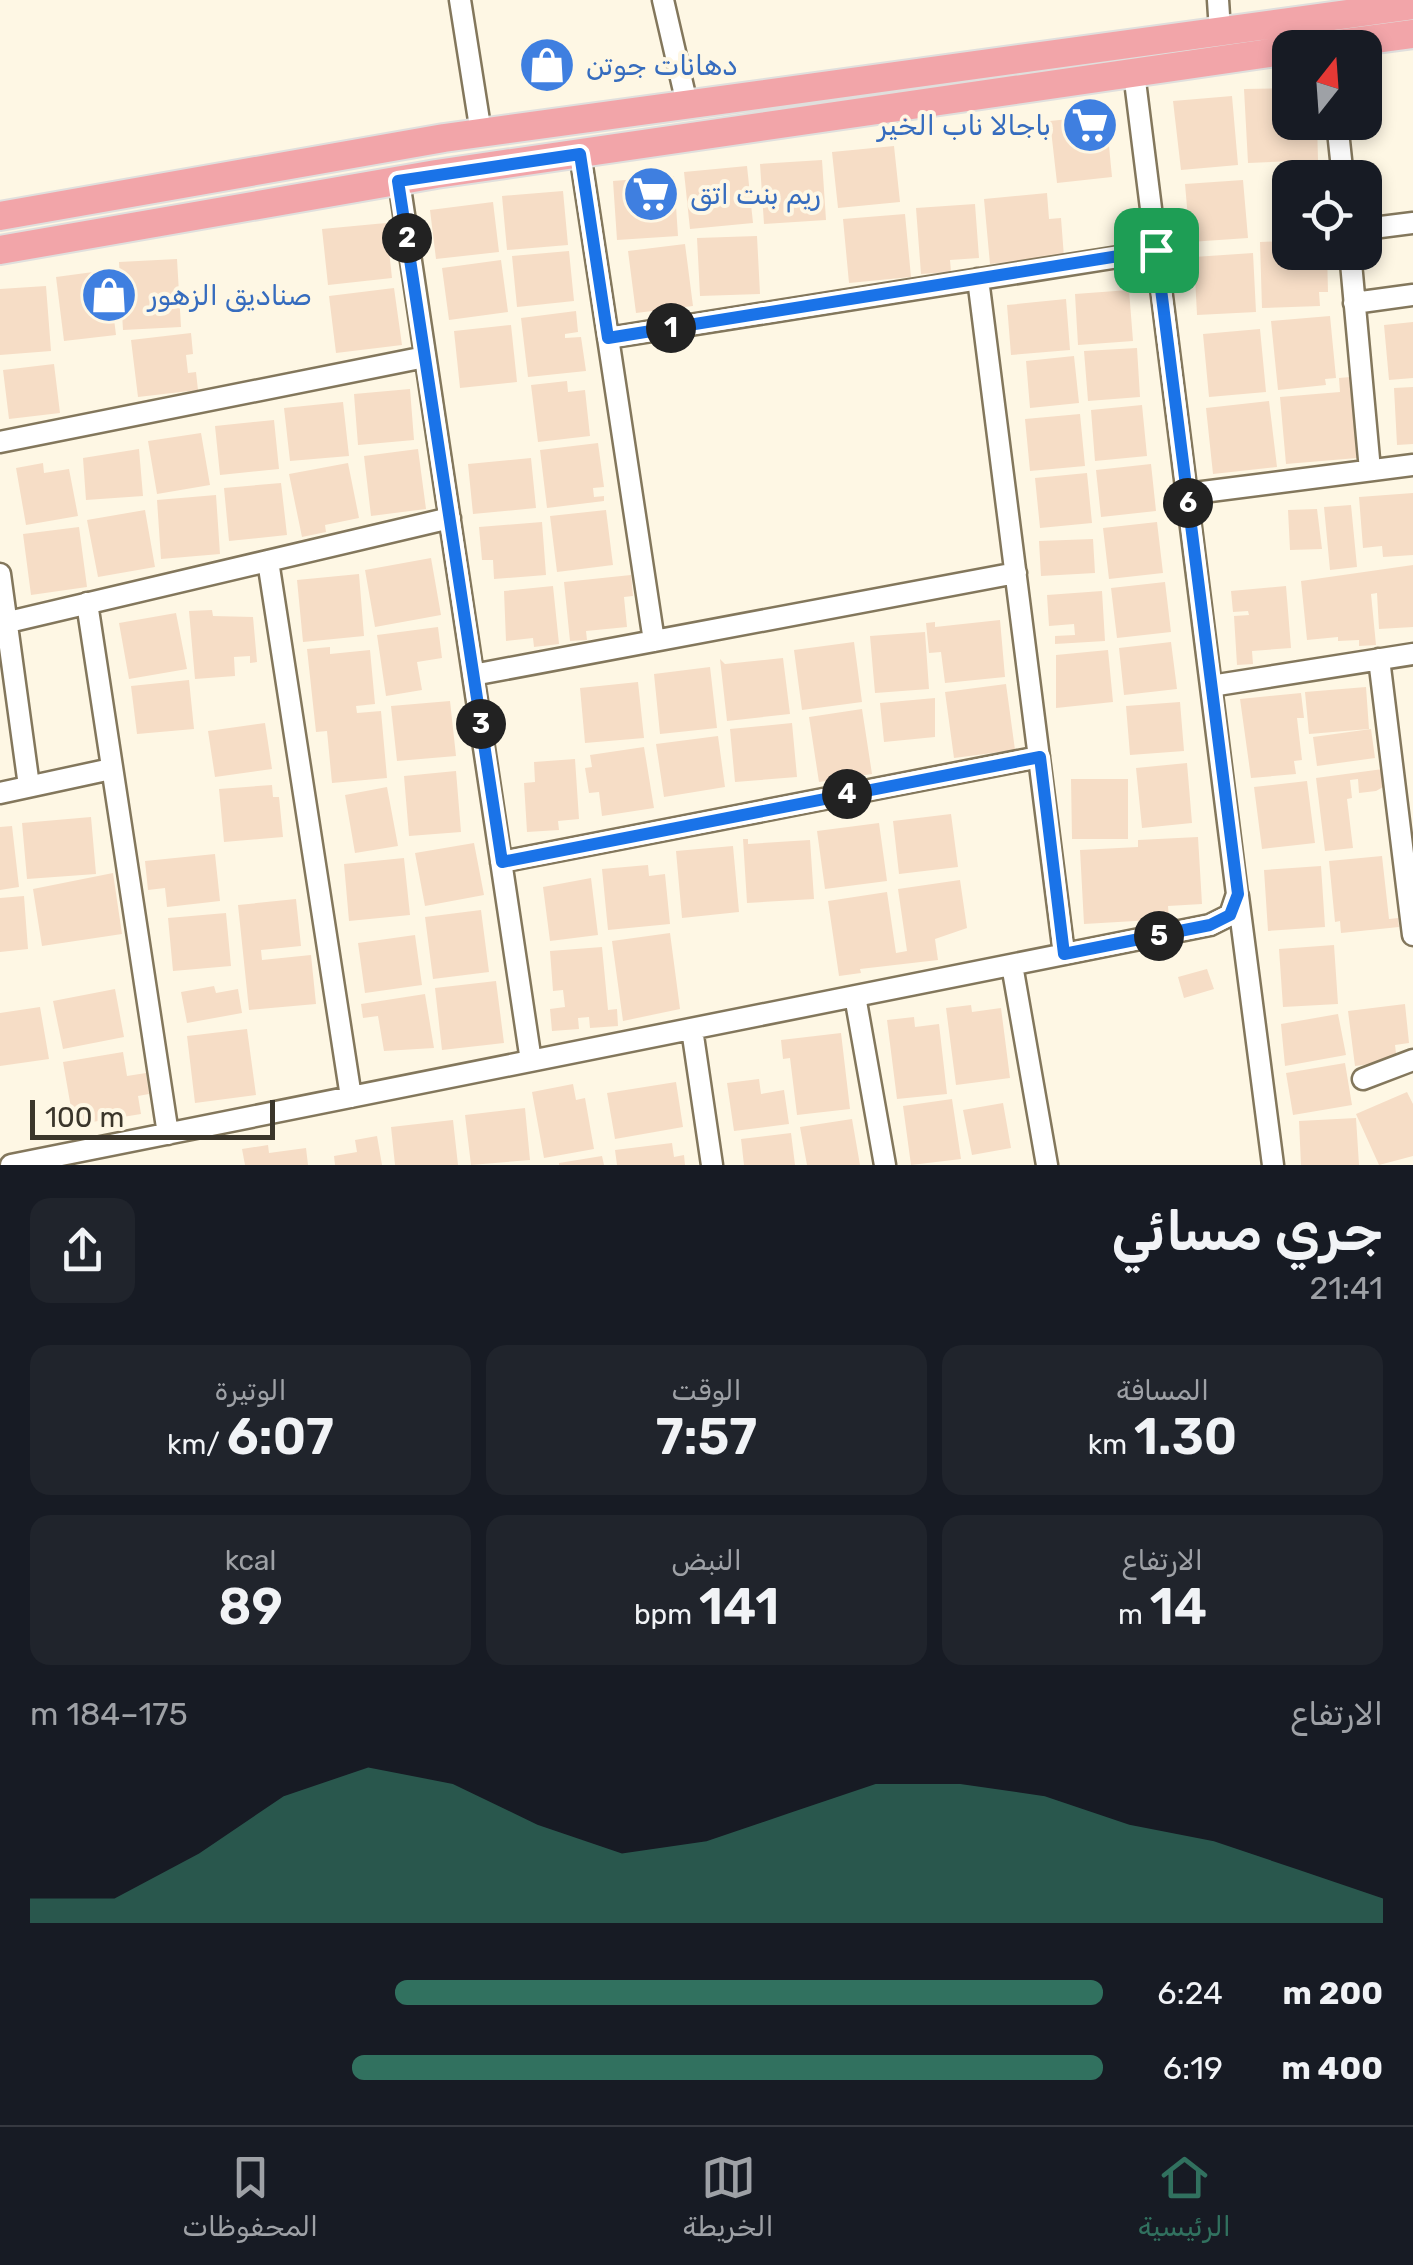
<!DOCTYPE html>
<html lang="ar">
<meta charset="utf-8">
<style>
:root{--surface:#171b24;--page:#20242c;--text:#f1f3f6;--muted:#9ea1a6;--line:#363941;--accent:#31715f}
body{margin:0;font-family:Rubik,Cairo,sans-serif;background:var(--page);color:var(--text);direction:rtl;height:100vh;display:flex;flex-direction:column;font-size:38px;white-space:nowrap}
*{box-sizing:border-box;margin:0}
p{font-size:32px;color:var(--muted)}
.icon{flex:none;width:55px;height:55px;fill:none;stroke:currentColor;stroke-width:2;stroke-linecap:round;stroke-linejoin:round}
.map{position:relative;height:1165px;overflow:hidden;direction:ltr}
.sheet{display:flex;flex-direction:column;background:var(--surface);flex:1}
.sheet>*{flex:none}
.needle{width:65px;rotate:17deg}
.fabs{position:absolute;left:1272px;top:30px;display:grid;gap:20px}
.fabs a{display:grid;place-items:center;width:110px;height:110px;border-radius:20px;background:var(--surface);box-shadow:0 5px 15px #0003;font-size:50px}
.scale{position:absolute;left:30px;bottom:25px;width:245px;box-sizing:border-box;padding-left:10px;border:5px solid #3b362b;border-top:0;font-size:28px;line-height:35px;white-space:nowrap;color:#3b362b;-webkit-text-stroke:8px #fef7e4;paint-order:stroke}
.pin{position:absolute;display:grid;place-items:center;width:85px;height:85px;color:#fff;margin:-42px;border-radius:20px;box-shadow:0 5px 15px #0006}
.km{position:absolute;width:50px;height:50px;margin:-25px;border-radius:50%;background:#222;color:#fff;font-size:28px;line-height:50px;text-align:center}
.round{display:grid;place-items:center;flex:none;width:105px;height:105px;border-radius:20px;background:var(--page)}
.head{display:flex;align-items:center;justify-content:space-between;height:170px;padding:0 30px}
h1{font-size:55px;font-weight:600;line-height:75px}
.stats{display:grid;grid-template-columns:repeat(3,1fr);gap:15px;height:170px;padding:10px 30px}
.stats div{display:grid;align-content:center;border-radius:20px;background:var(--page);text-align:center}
.stats b{font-size:50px;font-weight:600}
.stats small{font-size:28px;font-weight:400}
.stats p{font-size:28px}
.chart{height:280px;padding:20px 30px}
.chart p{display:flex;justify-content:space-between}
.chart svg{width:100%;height:180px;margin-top:10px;fill:var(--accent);opacity:.7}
ul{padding:0 30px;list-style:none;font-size:32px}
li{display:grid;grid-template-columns:160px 120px 1fr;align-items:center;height:75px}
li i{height:25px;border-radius:12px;background:var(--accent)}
.tab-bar{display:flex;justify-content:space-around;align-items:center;height:140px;border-top:2px solid var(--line);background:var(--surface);font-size:28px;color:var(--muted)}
.tab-bar a{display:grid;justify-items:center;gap:5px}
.tab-bar .current{color:var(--accent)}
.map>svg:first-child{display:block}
.building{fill:#f6ddc6}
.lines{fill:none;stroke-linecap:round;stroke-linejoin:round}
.minor-casing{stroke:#83775c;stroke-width:25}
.major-casing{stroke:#e0dfdd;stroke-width:32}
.minor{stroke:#fff;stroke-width:20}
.major{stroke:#f2a5a9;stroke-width:28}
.route-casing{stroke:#fff;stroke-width:20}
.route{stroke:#1a73e8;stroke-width:12}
.labels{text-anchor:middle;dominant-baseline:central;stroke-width:8;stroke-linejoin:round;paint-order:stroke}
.shop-label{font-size:28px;fill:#366cbe;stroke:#fef7e4;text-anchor:start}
</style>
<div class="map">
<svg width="1413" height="1165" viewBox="0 0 1413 1165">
<rect width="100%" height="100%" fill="#fef7e4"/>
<path class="building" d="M1290,88v34h27l1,38 -70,3 -4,-74z
M1232,96l6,69 -57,5 -8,-69z
M1106,115l6,62 -55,6 -7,-62z
M894,146l6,56 -62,6 -6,-56z
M822,160l4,60 -62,4 -4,-60z
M747,166l6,57 -63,6 -6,-57z
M674,176l4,60 -61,4 -4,-59z
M1243,180l5,58 -58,4 -5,-58z
M563,191l5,54 -61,5 -5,-54z
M1047,193l2,26 12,-1 3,39 -74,7 -6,-65z
M493,202l6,50 -63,7 -6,-49z
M975,204l4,54 -29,2 1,12 -30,2 -5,-66z
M905,214l6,63 -62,6 -6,-64z
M386,223l6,55 -64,7 -6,-56z
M757,236l3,58 -60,2 -3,-58z
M1290,241v11h37l1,40h-9l1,14 -58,2 -2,-66z
M685,244l8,62 -57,7 -8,-62z
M569,251l5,50 -57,6 -5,-51z
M1253,253l3,59 -59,3 -3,-58z
M177,259l4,68 -58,3 -4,-68z
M501,260l7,52 -59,8 -7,-52z
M108,270l8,65 -52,6 -8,-64z
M46,286l5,65 -51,4v-66z
M394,288l8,57 -66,8 -7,-57z
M1129,290l4,51 -55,4 -3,-51z
M1066,299l4,51 -59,5 -4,-50z
M576,311l2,21 -13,2v4l16,-1 5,34 -58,6 -7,-59z
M1330,316l6,62 -11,1 1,6 -48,5 -7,-69z
M1413,322v56l-24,2 -5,-55z
M511,325l6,57 -57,6 -6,-57z
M1260,329l6,63 -57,5 -6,-63z
M191,333l2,21 -7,1 2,18 8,-1 2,18 -60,7 -7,-57z
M1137,348l3,49 -52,4 -4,-50z
M1074,356l5,47 -49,5 -4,-47z
M54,364l6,49 -51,6 -6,-49z
M1350,377l7,81 -71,6 -6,-67 60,-5 -1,-14z
M567,381l1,11 17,-2 5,46 -52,6 -7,-57z
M1413,387v57l-16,1 -3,-57z
M410,389l4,51 -56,5 -4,-51z
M1269,401l8,66 -64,7 -7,-66z
M343,402l6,54 -59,5 -6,-53z
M1142,405l5,51 -52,5 -4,-51z
M1080,414l5,52 -55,5 -5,-52z
M274,420l5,49 -59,6 -5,-49z
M201,433l9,52 -53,9 -9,-53z
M598,443l6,44 -11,1 1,9 10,-1v5l-57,7 -7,-58z
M139,449l4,47 -57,4 -3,-42z
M418,449l8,60 -55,7 -7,-60z
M531,458l5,50 -63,6 -5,-50z
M43,463l1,10 25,-4 9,47 -52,9 -10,-57z
M348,463l11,55 -34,7 1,7 -24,5 -13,-63z
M1151,464l5,47 -55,6 -5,-47z
M1087,473l5,50 -52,5 -5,-50z
M281,483l6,52 -58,6 -5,-53z
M1413,493v62l-30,2 -1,-11 -19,2 -4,-51z
M216,495l4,59 -59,5 -4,-59z
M1351,505l6,62 -27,3 -6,-63z
M1317,509l5,40 -32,1 -2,-40z
M145,510l10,57 -57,10 -11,-57z
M606,510l7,55 -56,7 -7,-56z
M542,522l4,53 -52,4 -1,-19h-11l-3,-33z
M1157,522l6,51 -54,6 -6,-51z
M79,527l8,60 -56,8 -8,-61z
M1093,539l2,34 -54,3 -2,-35z
M431,558l10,57 -66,12 -10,-57z
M1413,565v62l-34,2 -2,-36 -6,1 5,51 -17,1v-6l-21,1v-4l-31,3 -6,-59z
M359,574l5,62 -61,6 -6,-62z
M631,575l2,21 -9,1 3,30 -41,4 1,9 -17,1 -6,-59z
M1165,582l6,50 -54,6 -6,-50z
M553,586l6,58 -25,3 -1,-9 -27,3 -2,-50z
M1286,586l5,62 -39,3 1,13 -16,1 -3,-49 15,-1 -1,-4 -15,1 -2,-21z
M1102,591l3,50 -50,3v-8l20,-1 -1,-11 -25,2 -2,-31z
M212,610l1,6 40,1 4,45 -7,1v-7l-16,1 1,19 -40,3 -6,-68z
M176,613l11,56 -58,10 -10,-56z
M1000,620l5,57 -60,6 -4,-31 -12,1 -3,-30 9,-1v5z
M438,627l4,31 -25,4 5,28 -36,6 -9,-61z
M925,632l4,57 -54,4 -5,-57z
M854,642l8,60 -60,8 -8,-60z
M1171,642l6,47 -53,6 -5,-47z
M330,647v7l40,-4 5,54 -19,2 1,7 24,-2 6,67 -55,5 -5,-52 -11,1 -9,-83z
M1108,650l5,52 -57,6v-53z
M783,658l7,56 -63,7 -7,-62 5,5z
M710,667l7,61 -57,6 -6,-60z
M189,680l5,49 -57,5 -6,-48z
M638,682l6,56 -59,5 -5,-55z
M1006,684l9,66 -61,8 -9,-66z
M1366,687l3,42 -60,5 -4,-42z
M1301,693l3,25h-7l5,42 -8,1 2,13 -45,4 -11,-79z
M935,698v39l-51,5 -4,-39z
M450,701l6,55 -59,5 -6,-55z
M1180,702l4,49 -54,4 -4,-49z
M862,709l10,65 -53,8 -10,-65z
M265,723l7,46 -57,8 -7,-46z
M792,723l5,54 -62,5 -5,-53z
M1371,729l4,29 -58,8 -4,-29z
M718,736l7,51 -61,10 -8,-53z
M644,747l10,61 -52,8 -3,-24 -10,1 -4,-25 7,-1 -2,-12z
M575,759l4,60 -21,2 1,9 -32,2 -3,-49 11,-1 -1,-20z
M1187,763l5,60 -50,5 -6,-60z
M1383,769l2,17 -9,5 -17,2 -1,-14 -8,1 2,18 -5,1 6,49 -28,3 -9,-73z
M456,771l5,61 -52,4 -5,-60z
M1071,779h57v60h-56z
M1307,781l8,62 -53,6 -8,-62z
M272,785l1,12h6l4,40 -59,5 -5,-53z
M387,787l11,59 -43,7 -10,-58z
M951,814l7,53 -59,7 -6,-53z
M91,817l5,57 -69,5 -5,-56z
M879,823l8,58 -62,8 -8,-58z
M12,826l7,61 -19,3v-63z
M1198,837l4,67 -34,2 1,13 -85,5 -4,-74 58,-3v-7z
M743,839h5v5l62,-4 4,59 -67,4z
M474,843l10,52 -59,11 -10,-53z
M733,846l6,66 -57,6 -6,-67z
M215,854l5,47 -53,6 -2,-19 -17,2 -3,-29z
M1382,856l7,63 9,-1 1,9 -58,6 -1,-12 -5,1 -6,-61z
M404,858l6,57 -61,6 -5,-57z
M648,865l1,11 16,-2 5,50 -62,6 -6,-61z
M1321,866l4,61 -57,4 -4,-61z
M113,873l9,61 -80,12 -9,-57z
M591,878l7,57 -48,6 -7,-54z
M960,880l7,48 -32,11 3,21 -78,9 1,4 -22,3 -11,-75 59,-9 9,61 11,-2 -9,-62z
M24,896l4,53 -28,3v-54z
M296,899l5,47 -40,4 1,10 49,-5 5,49 -67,6 -11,-105z
M481,910l8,62 -56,7 -8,-62z
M226,913l5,53 -58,5 -5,-53z
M670,933l10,76 -57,12 -11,-80z
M415,935l7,50 -57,8 -7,-50z
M1334,945l4,59 -55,3 -4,-58z
M602,947l6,63 9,-1 1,17 -28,2 -1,-11 -11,1 1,11 -27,2 -2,-22 15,-2 -2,-17 -10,1 -3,-40z
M1207,969l7,20 -30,9 -6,-21z
M496,981l8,62 -62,7 -7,-62z
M214,986l2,7 22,-4 4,24 -55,10 -6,-31z
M115,989l9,48 -61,12 -10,-48z
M425,994l9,54 -50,3 -6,-35 -15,2 -2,-14z
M1405,1004l4,39 -14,2 2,16 -42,5 -7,-55z
M971,1005l1,7 29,-4 9,70 -54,7 -10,-77z
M40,1007l9,52 -49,7v-53z
M1338,1014l8,41 -61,11 -4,-42z
M914,1017l1,10 24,-3 8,70 -50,5 -10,-79z
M247,1029l9,66 -61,8 -8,-67z
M841,1033l9,76 -53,6 -7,-57 -7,1 -2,-19z
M123,1052l4,24 19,-3 3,21 -11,2 3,18 -67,11 -11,-63z
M1345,1063l7,42 -59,10 -7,-42z
M759,1079l2,15 23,-4 5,34 -55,7 -7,-48z
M676,1082l7,45 -68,12 -8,-46z
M573,1084l3,16 9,-2 9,51 -50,9 -12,-66z
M1407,1092l6,12v52l-34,9 -23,-51z
M952,1099l9,60 -50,6 -8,-59z
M1003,1103l8,45 -39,7 -9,-45z
M525,1108l5,52 -59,5 -6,-50z
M1356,1118l3,47h-58l-2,-44z
M852,1119l8,46h-53l-7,-38z
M453,1120l5,45h-63l-4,-38z
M791,1133l4,32h-51l-3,-26z
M377,1136l5,29h-47l-1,-9 23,-4 -2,-12z
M672,1143l2,14 10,-2 1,10h-68l-2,-15z
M268,1145l1,8 37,-5 2,17h-63l-3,-16z
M602,1156l2,9h-45v-2z"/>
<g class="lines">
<g class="minor-casing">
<path id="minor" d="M460,0l21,133
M663,0l24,104
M1218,0l2,31
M1337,122l6,56
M580,153l74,488
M399,181l132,880
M1365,229l48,-6
M1350,252l20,218
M978,279l86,675
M1354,303l59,-8
M608,338l548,-87
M0,442l425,-85
M1187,494l226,-29
M268,561l83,536
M0,574l29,212
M87,603l81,531
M0,624l450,-106
M1379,659l34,276
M473,675l543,-102
M1211,686l202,-32
M0,793l111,-24
M501,862l538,-105
M1238,896l35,269
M1012,965l35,200
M855,996l30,169
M692,1029l20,136
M1363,1079l50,-19
M11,1165l1199,-240 20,-10 7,-21 -103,-821"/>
</g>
<g class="major-casing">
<path id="major" d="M1308,48l105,-14
M0,216l444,-78 969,-133
M0,250l436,-76 854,-124"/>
</g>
<use href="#minor" class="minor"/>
<use href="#major" class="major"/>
</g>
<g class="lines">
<g class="route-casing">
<path id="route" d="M580,154l28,184 548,-88 82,644 -8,21 -20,10 -146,29 -24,-197 -538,105 -104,-681z"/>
</g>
<use href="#route" class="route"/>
</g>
<defs>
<g id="shop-disc" transform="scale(2.875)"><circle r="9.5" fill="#3f7fe0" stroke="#fef7e4"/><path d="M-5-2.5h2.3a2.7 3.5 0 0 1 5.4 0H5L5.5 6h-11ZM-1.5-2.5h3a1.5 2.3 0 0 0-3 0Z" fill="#fff"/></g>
<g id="supermarket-disc" transform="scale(2.875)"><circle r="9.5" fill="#3f7fe0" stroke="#fef7e4"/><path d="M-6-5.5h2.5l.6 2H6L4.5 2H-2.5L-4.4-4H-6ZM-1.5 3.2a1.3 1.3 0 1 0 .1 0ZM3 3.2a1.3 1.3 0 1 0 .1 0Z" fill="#fff"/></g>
</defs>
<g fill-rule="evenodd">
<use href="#shop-disc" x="547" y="65"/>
<use href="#supermarket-disc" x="1090" y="125"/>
<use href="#supermarket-disc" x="651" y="194"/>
<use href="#shop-disc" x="109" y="295"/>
</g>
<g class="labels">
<g class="shop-label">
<text x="586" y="65">دهانات جوتن</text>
<text x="1051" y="125" text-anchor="end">باجالا ناب الخير</text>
<text x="690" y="194">ريم بنت اتق</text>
<text x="148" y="295">صناديق الزهور</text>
</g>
</g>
</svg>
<div class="fabs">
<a><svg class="needle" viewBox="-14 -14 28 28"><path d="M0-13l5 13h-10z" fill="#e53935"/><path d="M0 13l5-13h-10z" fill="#9ea1a6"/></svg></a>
<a><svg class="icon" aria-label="locate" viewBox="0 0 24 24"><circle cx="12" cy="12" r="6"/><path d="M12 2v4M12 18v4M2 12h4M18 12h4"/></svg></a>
</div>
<div class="scale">100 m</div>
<div class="pin" style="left:1156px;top:250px;background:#1e9e55"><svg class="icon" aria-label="arrive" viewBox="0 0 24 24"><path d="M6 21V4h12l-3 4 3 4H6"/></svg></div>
<b class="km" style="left:671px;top:328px">1</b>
<b class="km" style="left:407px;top:238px">2</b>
<b class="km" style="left:481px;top:724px">3</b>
<b class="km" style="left:847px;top:794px">4</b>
<b class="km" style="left:1159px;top:936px">5</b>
<b class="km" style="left:1188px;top:503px">6</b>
</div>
<section class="sheet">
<div class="head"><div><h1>جري مسائي</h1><p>21:41</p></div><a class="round"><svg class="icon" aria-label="share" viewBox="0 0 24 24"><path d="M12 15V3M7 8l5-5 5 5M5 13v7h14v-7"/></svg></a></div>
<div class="stats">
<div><p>المسافة</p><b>1.30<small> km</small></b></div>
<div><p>الوقت</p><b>7:57</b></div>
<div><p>الوتيرة</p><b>6:07<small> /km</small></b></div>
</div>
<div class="stats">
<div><p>الارتفاع</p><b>14<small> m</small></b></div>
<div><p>النبض</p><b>141<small> bpm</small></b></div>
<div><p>kcal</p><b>89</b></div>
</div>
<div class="chart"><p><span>الارتفاع</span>175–184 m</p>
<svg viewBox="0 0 160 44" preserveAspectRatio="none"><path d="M0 44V38L10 38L20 27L30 13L40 6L50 10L60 20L70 27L80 24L90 17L100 10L110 10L120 13L130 20L140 24L150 31L160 38V44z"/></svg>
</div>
<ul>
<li><b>200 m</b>6:24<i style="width:66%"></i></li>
<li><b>400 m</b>6:19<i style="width:70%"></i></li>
</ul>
</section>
<nav class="tab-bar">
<a class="current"><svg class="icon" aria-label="home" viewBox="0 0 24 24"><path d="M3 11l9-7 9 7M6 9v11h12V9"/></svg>الرئيسية</a>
<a><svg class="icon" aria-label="map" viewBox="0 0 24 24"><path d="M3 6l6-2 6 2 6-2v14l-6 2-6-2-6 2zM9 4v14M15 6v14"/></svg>الخريطة</a>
<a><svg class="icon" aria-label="saved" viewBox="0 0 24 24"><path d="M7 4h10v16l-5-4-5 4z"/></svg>المحفوظات</a>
</nav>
